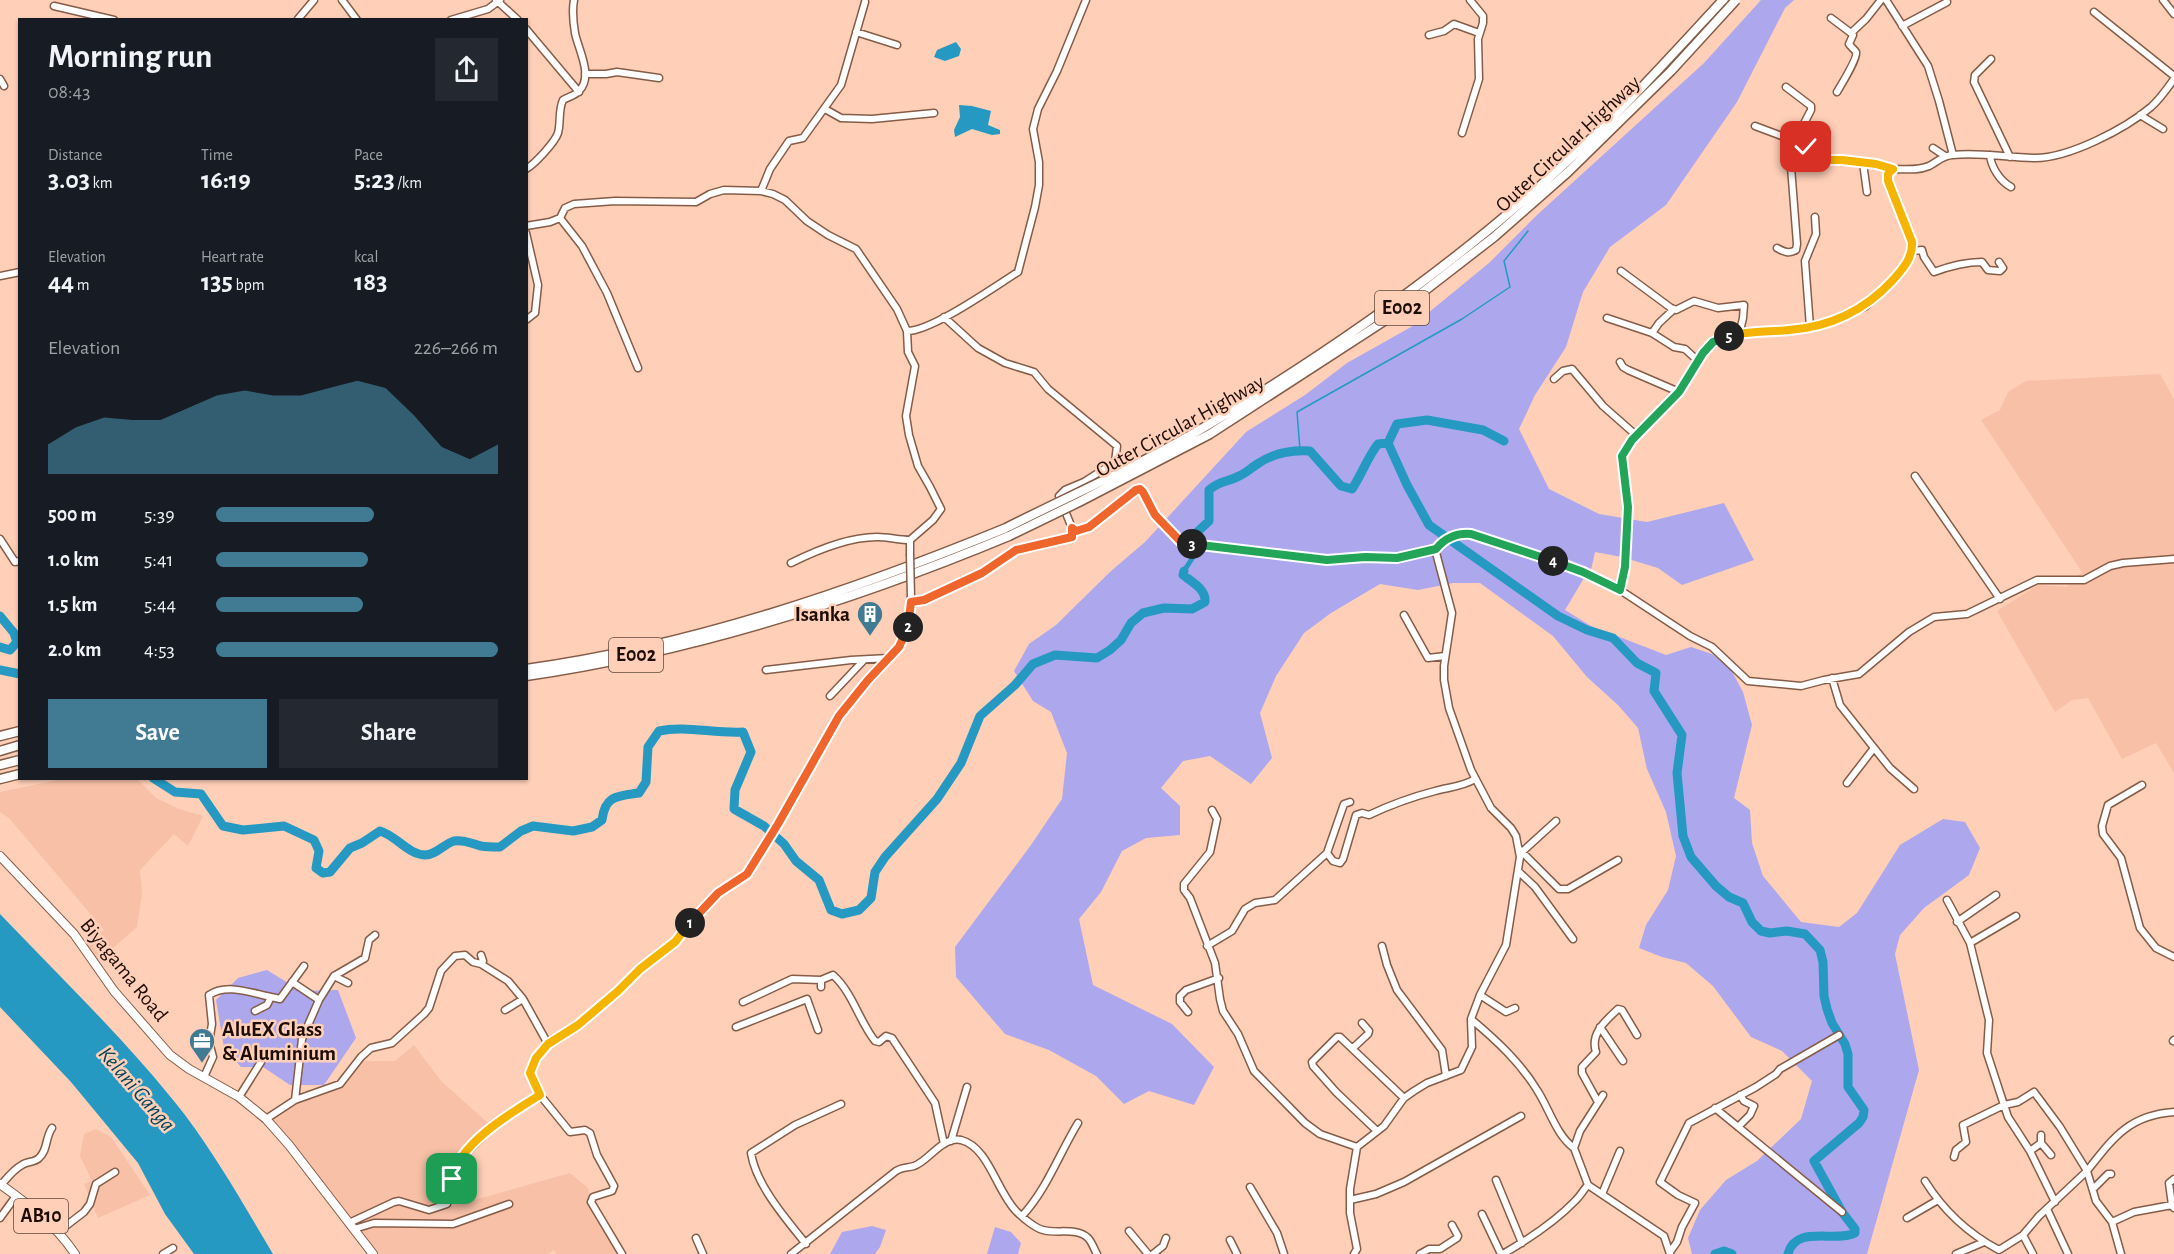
<!DOCTYPE html>
<meta charset="utf-8">
<style>
:root{--surface:#171b24;--page:#242831;--text:#f1f3f6;--muted:#9ea1a6;--accent:#407b93}
body{margin:0;font-family:"Alegreya Sans",sans-serif;background:var(--page);color:var(--text);height:100vh;display:flex;flex-direction:column;font-size:22px;white-space:nowrap}
*{box-sizing:border-box;margin:0}
p{font-size:20px;color:var(--muted)}
.icon{flex:none;width:33px;height:33px;fill:none;stroke:currentColor;stroke-width:2;stroke-linecap:round;stroke-linejoin:round}
.map{position:relative;flex:1;overflow:hidden}
.panel{position:absolute;left:18px;top:18px;width:510px;height:762px;display:flex;flex-direction:column;background:var(--surface);border-radius:0px;box-shadow:0 2px 4px #0004}
.panel>*{flex:none}
.pin{position:absolute;display:grid;place-items:center;width:51px;height:51px;color:#fff;margin:-26px;border-radius:12px;box-shadow:0 3px 9px #0006}
.km{position:absolute;width:30px;height:30px;margin:-15px;border-radius:50%;background:#222;color:#fff;font-size:16px;line-height:30px;text-align:center}
.round{display:grid;place-items:center;flex:none;width:63px;height:63px;border-radius:0px;background:var(--page)}
.headline{display:flex;align-items:center;justify-content:space-between;height:102px;padding:0 30px}
h1{font-size:33px;font-weight:700;line-height:45px}
.stats{display:grid;grid-template-columns:repeat(3,1fr);gap:9px;height:102px;padding:6px 30px}
.stats div{display:grid;align-content:center}
.stats b{font-size:26px;font-weight:700}
.stats small{font-size:16px;font-weight:400}
.stats p{font-size:16px}
.chart{height:168px;padding:12px 30px}
.chart p{display:flex;justify-content:space-between}
.chart svg{width:100%;height:108px;margin-top:6px;fill:var(--accent);opacity:.7}
.action{display:flex;gap:12px;margin-top:auto;padding:12px 30px}
.action a{flex:1;height:69px;border-radius:0px;background:var(--accent);color:#fff;font-size:24px;font-weight:700;line-height:69px;text-align:center}
.action a+a{background:var(--page);color:var(--text)}
ul{padding:0 30px;list-style:none;font-size:20px}
li{display:grid;grid-template-columns:96px 72px 1fr;align-items:center;height:45px}
li i{height:15px;border-radius:8px;background:var(--accent)}
.map>svg:first-child{display:block}
.built{fill:#f7c0a7}
.green{fill:#ada7ed}
.water{fill:#2699c2}
.lines{fill:none;stroke-linecap:round;stroke-linejoin:round}
.stream{stroke:#2699c2;stroke-width:1.5}
.canal{stroke:#2699c2;stroke-width:5}
.river{stroke:#2699c2;stroke-width:9}
.minor-casing{stroke:#855c48;stroke-width:9}
.major-casing{stroke:#855c48;stroke-width:10}
.highway-casing{stroke:#855c48;stroke-width:11}
.minor{stroke:#fff;stroke-width:6}
.major{stroke:#fff;stroke-width:8}
.highway{stroke:#fff;stroke-width:8}
.minor-bridge-casing{stroke:#855c48;stroke-width:9;stroke-linecap:butt}
.highway-bridge-casing{stroke:#855c48;stroke-width:11;stroke-linecap:butt}
.minor-bridge{stroke:#fff;stroke-width:6}
.highway-bridge{stroke:#fff;stroke-width:8}
.split-1-casing{stroke:#fff;stroke-width:12}
.split-2-casing{stroke:#fff;stroke-width:12}
.split-3-casing{stroke:#fff;stroke-width:12}
.split-4-casing{stroke:#fff;stroke-width:12}
.split-5-casing{stroke:#fff;stroke-width:12}
.split-6-casing{stroke:#fff;stroke-width:12}
.split-1{stroke:#f5b400;stroke-width:8}
.split-2{stroke:#f0652b;stroke-width:8}
.split-3{stroke:#f0652b;stroke-width:8}
.split-4{stroke:#22a559;stroke-width:8}
.split-5{stroke:#22a559;stroke-width:8}
.split-6{stroke:#f5b400;stroke-width:8}
.labels{text-anchor:middle;dominant-baseline:central;stroke-width:5;stroke-linejoin:round;paint-order:stroke}
.shield{fill:#ffcfb8;stroke:#61473b;stroke-width:1.5}
.shield-label{font-size:20px;font-weight:bold;fill:#1d0d06}
.street-label{font-size:21px;fill:#1d0d06;stroke:#ffcfb8}
.poi-label{font-size:21px;font-weight:bold;fill:#1d0d06;stroke:#ffcfb8;text-anchor:end}
.water-label{font-size:22px;font-style:italic;fill:#004157;stroke:#ffcfb8}
</style>
<div class="map">
<svg width="2174" height="1254" viewBox="0 0 2174 1254">
<rect width="100%" height="100%" fill="#ffcfb8"/>
<path class="built" d="M2160,374l14,25v374l-18,-30 -34,16 -34,-61 -16,2 -17,12 -58,-101 41,-26 28,2 16,-15 -101,-152 19,-10 8,-18 18,-11z
M63,779h74l19,19 23,11 24,7 -15,30 -14,-12 -34,36 2,24 -5,33 -39,34 -12,-14 18,-17 -95,-112 -9,-6v-20z
M414,1045l27,36 47,42 -30,31 -8,13v13l-5,14 8,12 117,-33 18,15 5,21 30,45h-66l-4,-4 -4,4h-171l-107,-136 24,-17 45,-15 22,-25h33z
M96,1129l15,8 39,58 -52,23 -14,-34 8,-3 -12,-25 4,-22z"/>
<path class="green" d="M1761,0h33l-9,8 -48,94 -71,103 -56,42 -27,45 -17,55 -31,48 -16,34 30,60 50,25 48,8 77,-19 30,57 -72,25 -24,-17 -36,-11 -27,-5 -4,18 -24,-11 -3,10 20,9 -19,32 26,16 75,29 25,-8 21,7 18,14 13,24 9,33 -18,73 16,12 2,33 11,33 38,46 38,5 18,-14 43,-68 43,-26 22,3 15,26 -11,27 -45,33 -24,27 -5,19 24,116 -52,184h-175l-4,-16 12,-28 26,-30 31,-19 44,-42 11,-38 -30,-30 -31,-14 -38,-51 -27,-23 -24,-6 -23,-9 7,-23 22,-35 8,-34 -10,-44 -19,-43 -9,-41 -20,-23 -31,-28 -34,-41 -73,-53h-27l-35,7 -38,-6 -49,29 -27,20 -28,43 -16,37 12,45 -21,26 -41,-28 -27,5 -22,27 19,18v29l-34,3 -24,13 -21,41 -22,27 14,66 79,39 42,43 -20,38 -45,-14 -25,13 -28,-28 -47,-26 -44,-16 -49,-57 -1,-30 76,-102 31,-46 5,-46 -16,-41 -18,-11 -19,-30 15,-27 27,-19 55,-54 34,-29 101,-110 59,-37 42,-32 64,-36 78,-64 48,-48 167,-152z
M267,970l34,21 37,-1 18,48 -32,47h-34l-27,-18h-22l-17,-19 -8,-48 22,-22z
M872,1226l14,4 -6,17 -5,7h-45l12,-22z
M995,1227l16,5 10,11 -3,11h-31z"/>
<path class="water" d="M956,42l5,7 -2,7 -14,5 -11,-4 3,-7z
M959,105l13,1 19,5 -3,14 12,5v4l-8,1 -20,-6 -17,8 -1,-7 6,-13z
M0,914c63,66 129,129 185,201 33,44 60,92 88,139h-79l-29,-40 -27,-51 -67,-81 -71,-75z"/>
<g class="lines">
<path class="stream" d="M1300,450l-3,-38 165,-93 48,-32 -6,-26 24,-30"/>
<path class="canal" d="M1184,571l9,-14 2,-7"/>
<path class="river" d="M1388,443l9,-19 30,-4 56,10 21,11
M1195,544l-2,-8 16,-15v-31c13,-11 18,-7 30,-14 7,-3 13,-9 20,-13 15,-10 33,-13 51,-12l31,35 11,3c10,-15 15,-31 26,-45l10,-1 19,42 22,40 129,91 29,14 26,8 24,25 19,10 -2,18 28,44 -5,38 6,63 8,21 25,29 13,11 14,6 9,19 9,9 9,2 17,-2 18,3 15,16 3,12 1,34 3,13 5,14 13,21 3,10v33l16,23 -1,7 -4,6 -45,38 28,51 13,17v4c-20,10 -59,-9 -67,21
M0,616l14,17 3,9 -7,8 -10,-3
M0,670l20,4
M153,778l22,14 26,2 22,32 20,4 41,-4 30,14 5,11 -3,17 7,5 7,-1 20,-24 12,-5 18,-12c17,5 27,23 45,24 11,0 19,-11 29,-14 11,-2 17,3 27,5 6,1 13,1 19,1l21,-16 12,-5 40,5 19,-4 10,-7c3,-25 16,-24 37,-27l7,-11 2,-35 11,-16c26,-6 56,3 84,1l8,20 -16,38 -1,19 30,17 20,18 12,17 23,19 12,30 11,4 17,-4 12,-12 4,-26 10,-15 52,-58 24,-36 19,-47 35,-31 18,-21 22,-9 42,3 13,-8 11,-10 10,-17 12,-10 21,-5 28,1 13,-7c1,-13 -13,-20 -22,-27l1,-4
M1715,1254l9,-3 8,3"/>
<g class="minor-casing">
<path id="minor" d="M342,0l15,20
M496,0l22,20
M1886,0l42,66 11,35 14,54
M2163,0l11,14
M54,6l60,14
M2094,12l80,64
M1831,18l20,15
M298,19l16,-19
M451,20l37,-11 12,-9
M1902,26l45,-24
M526,29l53,63
M856,32l41,13
M1429,35l15,-4 10,-7 25,9
M1991,59l-16,16 -1,7 36,75
M585,74h21l11,-2 42,6
M0,79l4,7
M1837,92c4,-7 21,-34 19,-40 -1,-2 -6,-6 -7,-8l4,-9 -2,-2 15,-14 15,-19
M825,109l16,9 31,1 62,-6
M2140,115l23,14
M1755,126l40,15 16,-31v-4l-25,-19
M1462,133l17,-54 -1,-40 5,-16v-7l-13,-16
M1933,148l12,8
M1990,155c1,12 10,26 21,32
M1863,163l4,29
M526,169c9,-5 29,-27 32,-36 3,-11 0,-22 5,-33 5,-3 13,-5 16,-9 15,-15 -1,-42 -4,-58 -2,-12 -3,-22 -1,-33
M761,191l9,-22 19,-28 14,-3 38,-53 24,-83
M526,226l24,-4 10,-4
M526,233l12,52 -3,28 -9,7
M1777,248c7,4 12,6 19,2l1,-6 -7,-90 1,-9 4,-4 22,15 11,4h13l36,4 16,5
M1913,251l9,-1 2,7 10,15c16,-6 31,-10 48,-10l6,8 12,1 3,-3 -4,-6
M1621,271l50,37 5,2 18,-9 24,7 26,-3 -1,13 -4,17
M0,276l20,-4
M1607,318l45,15 22,14 11,2 13,12
M1810,327l-5,-66 11,-27 -1,-17
M907,331c25,0 87,-44 111,-59l17,-65 4,-22v-23l-6,-33 5,-20 19,-38 29,-71
M1652,333l7,-10 15,-14
M1620,362l3,5 5,3 51,22
M638,368l-31,-75 -25,-47 -22,-28 5,-10 9,-4 41,-3 81,1 14,-8 14,-4 37,1 12,3 12,6 22,21 21,14 28,14 41,60 10,22 1,21 7,14 -9,50 3,19 9,31 12,21 11,22 -8,11 -23,20v14
M1554,379l9,-8 9,-2 31,37 34,30
M1915,476l85,123
M1072,528l4,3 13,-4 51,-38 3,4 12,22 27,28 145,17 38,-3 32,1 38,-9c10,-11 22,-15 36,-15l94,31 55,25 70,46 22,11 36,34 53,5 23,-6 35,-6 50,-42 25,-15 33,-3 70,-34h47l26,-14 13,-3 51,-4
M0,539l15,23 5,-1
M1435,549l17,64 -8,53v14l5,28 22,62 20,38 20,20 5,8 4,21 -14,88 -26,50 -9,24c25,21 49,43 66,71 12,18 19,45 37,58l14,37 76,51 6,18
M791,563c26,-13 57,-26 86,-26 11,0 22,3 33,3
M1620,590l5,-23 3,-60 -6,-51 10,-16 47,-48 24,-39 10,-11 18,-7 59,-5 32,-5 44,-19 36,-35 11,-20 -1,-9 -24,-61v-7l5,-5c12,0 24,2 36,-3 8,-4 14,-11 24,-11 28,-3 55,3 82,3 34,0 90,-29 116,-51 9,-8 16,-18 23,-28
M911,602l13,-3 58,-26 34,-23 56,-13v-9l-13,-32 6,-6 19,-8 31,-20 2,-16 -69,-57 -14,-17 -29,-9 -27,-15 -34,-31
M1404,615l24,43 17,-2
M766,670l85,-10 38,-2
M1832,678l8,27 50,63 24,21
M830,696l34,-36
M1847,783l27,-35
M2142,785l-34,20 -6,21 1,8 18,24 19,70 16,20 18,9
M1212,810l5,9 -7,33 -26,32v6l6,8 25,65 5,36 3,12 15,23 16,37 51,52 15,11 37,13
M1519,849l40,40h9l50,-29
M1522,852l34,-31
M1327,853l6,8 7,2 3,-4 13,-44 6,-2 7,2c21,-10 43,-18 66,-24 14,-4 27,-4 40,-12
M1519,872l16,15 38,52
M1957,922l39,-27
M1970,943l46,-27
M1207,946l25,-15 13,-22 10,-6 20,-3 52,-47 17,-49 6,-2
M1382,946l5,19 10,25 45,60 4,26
M481,955l2,6 -2,3 27,17 15,18
M334,976l14,7
M292,982l27,18 15,-24 31,-18 4,-18 6,-5
M821,987v-7l12,-5c20,18 26,46 42,66l4,1 7,-6 6,2 43,65 9,41
M1480,995l26,17 9,-4
M743,1002l49,-23 29,1
M505,1010l18,-11 25,45
M255,1011l12,-6 4,-8 9,2 24,-33
M1188,1012l-8,-10v-6l6,-6 33,-12
M736,1027l71,-28 11,31
M1600,1027l23,34
M2173,1041l1,-1
M1353,1048l15,-14 1,-3 -7,-8
M204,1077l9,-20 -4,-15 3,-18 -3,-29c18,-12 42,-2 62,2
M540,1095l30,37 15,-2 5,3 7,22 17,31 -2,5 -19,6 -2,5 31,52
M239,1097l22,-35
M295,1100l45,-16 21,-27 10,-9 21,-5 32,-29 5,-6 12,-37 14,-15 10,-1 8,7 8,2
M1598,1102l-16,-29v-6l14,-15c-6,-18 9,-31 22,-43l4,1 15,25
M1715,1108l127,104
M266,1119l29,-19 7,-61 17,-39
M1738,1127l12,-12 4,-9 -10,-5 -4,-6
M1377,1131l-41,-39 -23,-26 -1,-4 25,-25h3l64,61
M951,1141l16,-54
M2041,1143l10,12
M1574,1148l6,-17 23,-36
M2030,1151l11,-8v-8
M1954,1157l2,-7 10,-8 -3,-17 41,-20 4,12 22,34 25,51
M1496,1180l26,63
M1925,1181c18,29 44,53 74,69l24,-15 16,-19 48,-45 -27,-44 -26,-35 -16,10 -14,3 -17,-52 2,-33 -19,-77 -23,-43
M1,1185c6,-7 13,-16 21,-20 5,-4 12,-2 17,-7 9,-8 6,-20 13,-30
M1250,1187l27,46 7,21
M2093,1189l15,-15h3
M1602,1194l18,-43
M1350,1200l26,-6 28,-12 117,-66
M2172,1205l-3,-22 5,-4
M2047,1209l21,45
M1482,1214l19,40
M1022,1216c25,-27 37,-62 56,-93
M0,1218l16,-22
M1907,1218l31,-18
M2112,1222l22,-10 38,-7 2,3
M349,1223l45,-21 5,-1 30,9 18,-6 10,-42 33,-33 50,-34 -10,-22 6,-15 12,-14 30,-19 40,-34 22,-22 35,-27 43,-49 29,-19 31,-50 61,-108 29,-36 31,-33 10,-24 2,-25
M354,1229l20,-6 79,1 56,-20
M1129,1231l19,23
M58,1232l26,-20 6,-8 6,-20 19,-12
M2023,1235l10,19
M696,1238l7,16
M1230,1240l7,14
M806,1244c-20,-25 -50,-59 -55,-91l44,-28 46,-21
M1670,1252l7,-10 5,-15 13,-24 -17,-8 -18,-13 29,-59 67,-36 20,-13 4,-5 59,-34
M163,1254l10,-6
M791,1254l105,-83c6,-4 11,-3 18,-5 15,-5 28,-30 47,-26 28,7 36,53 56,72 6,6 18,16 26,18 14,4 34,-3 45,8 4,4 6,11 9,16
M1153,1254l10,-8 3,-8
M1354,1254l3,-5 -7,-36v-24l7,-42 27,-21 20,-28 10,-7 13,-8 34,-13 11,-23 -1,-28
M1420,1254l9,-5h11l17,-11 1,-2 -6,-11
M1503,1254c26,-15 52,-32 73,-54 5,-5 8,-11 12,-15
M1956,1254l28,-12
M2121,1254l-9,-32 -16,-21 -9,-30c26,-33 42,-56 87,-59"/>
</g>
<g class="major-casing">
<path id="major" d="M0,856l74,78 40,57 56,64 19,14 50,28 27,22 23,26 84,109
M0,1184c28,20 56,41 75,70"/>
</g>
<g class="highway-casing">
<path id="highway" d="M526,669c166,-23 326,-78 480,-141
M526,676c166,-24 329,-76 483,-140
M0,736l20,-5
M0,751l20,-6
M0,765l20,-5
M0,779l20,-5"/>
</g>
<use href="#minor" class="minor"/>
<use href="#major" class="major"/>
<use href="#highway" class="highway"/>
<g class="minor-bridge-casing">
<path id="minor-bridge" d="M910,554l1,44"/>
</g>
<g class="highway-bridge-casing">
<path id="highway-bridge" d="M1006,528c67,-34 137,-64 202,-103 125,-75 247,-160 354,-259 57,-52 109,-110 161,-166
M1009,536l70,-34 131,-68 182,-118 102,-79 74,-65 103,-101 65,-71"/>
</g>
<use href="#minor-bridge" class="minor-bridge"/>
<use href="#highway-bridge" class="highway-bridge"/>
</g>
<g class="lines">
<g class="split-1-casing">
<path id="split-1" d="M452,1179c6,-35 59,-66 88,-84l-10,-22 6,-15 12,-14 30,-19 40,-34 22,-22 35,-27 15,-19"/>
</g>
<g class="split-2-casing">
<path id="split-2" d="M690,923l28,-30 29,-19 31,-50 61,-108 29,-36 31,-33 9,-20"/>
</g>
<g class="split-3-casing">
<path id="split-3" d="M908,627l3,-25 13,-2 58,-27 34,-23 56,-13v-9l4,3 13,-4 47,-37 4,-1 3,3 12,23 27,28 10,1"/>
</g>
<g class="split-4-casing">
<path id="split-4" d="M1192,544l135,16 38,-3 32,1 39,-9c9,-11 21,-16 35,-15l82,27"/>
</g>
<g class="split-5-casing">
<path id="split-5" d="M1553,561l30,11 37,18 5,-23 3,-60 -6,-51 10,-16 47,-48 24,-39 10,-11 16,-6"/>
</g>
<g class="split-6-casing">
<path id="split-6" d="M1729,336c20,-5 40,-4 60,-6 41,-3 75,-19 103,-49 10,-11 21,-23 20,-39l-24,-61v-7l5,-5 -17,-5 -34,-4h-14l-11,-4 -11,-9"/>
</g>
<use href="#split-1" class="split-1"/>
<use href="#split-2" class="split-2"/>
<use href="#split-3" class="split-3"/>
<use href="#split-4" class="split-4"/>
<use href="#split-5" class="split-5"/>
<use href="#split-6" class="split-6"/>
</g>
<defs>
<g id="building-pin" transform="scale(1.35)"><path d="M0 17L-7.5 6A9.5 9.5 0 1 1 7.5 6Z" fill="#407b93" stroke="#ffcfb8"/><path d="M-4-6H4V6H1V3H-1V6H-4ZM-2.5-4.3h1.7v1.8h-1.7ZM.8-4.3h1.7v1.8H.8ZM-2.5-1h1.7V.8h-1.7ZM.8-1h1.7V.8H.8Z" fill="#fff"/></g>
<g id="office-pin" transform="scale(1.35)"><path d="M0 17L-7.5 6A9.5 9.5 0 1 1 7.5 6Z" fill="#407b93" stroke="#ffcfb8"/><path d="M-6-3h4V-5.5h4V-3h4V5H-6ZM-1-4.5V-3h2v-1.5ZM-6 0V1H6V0Z" fill="#fff"/></g>
</defs>
<g fill-rule="evenodd">
<use href="#building-pin" x="870" y="614"/>
<use href="#office-pin" x="202" y="1041"/>
</g>
<g class="labels">
<g class="shield">
<rect x="1375" y="291" width="54" height="34" rx="4.5"/>
<rect x="609" y="638" width="54" height="34" rx="4.5"/>
<rect x="14" y="1199" width="54" height="34" rx="4.5"/>
</g>
<g class="shield-label">
<text x="1402" y="308">E002</text>
<text x="636" y="655">E002</text>
<text x="41" y="1216">AB10</text>
</g>
<g class="street-label">
<text transform="translate(1568 144) rotate(-43)">Outer Circular Highway</text>
<text transform="translate(1180 426) rotate(-29)">Outer Circular Highway</text>
<text transform="translate(124 970) rotate(51)">Biyagama Road</text>
</g>
<g class="poi-label">
<text x="850" y="614">Isanka</text>
<text x="222" y="1029" text-anchor="start">AluEX Glass<tspan x="222" dy="24">&amp; Aluminium</tspan></text>
</g>
<g class="water-label">
<text transform="translate(137 1089) rotate(49)">Kelani Ganga</text>
</g>
</g>
</svg>
<div class="pin" style="left:452px;top:1179px;background:#1e9e55"><svg class="icon" aria-label="arrive" viewBox="0 0 24 24"><path d="M6 21V4h12l-3 4 3 4H6"/></svg></div>
<div class="pin" style="left:1806px;top:147px;background:#d93025"><svg class="icon" aria-label="check" viewBox="0 0 24 24"><path d="M5 12l5 5 9-10"/></svg></div>
<b class="km" style="left:690px;top:923px">1</b>
<b class="km" style="left:908px;top:627px">2</b>
<b class="km" style="left:1192px;top:544px">3</b>
<b class="km" style="left:1553px;top:561px">4</b>
<b class="km" style="left:1729px;top:336px">5</b>
<section class="panel">
<div class="headline"><div><h1>Morning run</h1><p>08:43</p></div><a class="round"><svg class="icon" aria-label="share" viewBox="0 0 24 24"><path d="M12 15V3M7 8l5-5 5 5M5 13v7h14v-7"/></svg></a></div>
<div class="stats">
<div><p>Distance</p><b>3.03<small> km</small></b></div>
<div><p>Time</p><b>16:19</b></div>
<div><p>Pace</p><b>5:23<small> /km</small></b></div>
</div>
<div class="stats">
<div><p>Elevation</p><b>44<small> m</small></b></div>
<div><p>Heart rate</p><b>135<small> bpm</small></b></div>
<div><p>kcal</p><b>183</b></div>
</div>
<div class="chart"><p><span>Elevation</span>226–266 m</p>
<svg viewBox="0 0 160 44" preserveAspectRatio="none"><path d="M0 44V32L10 25L20 21L30 22L40 22L50 17L60 12L70 10L80 12L90 12L100 9L110 6L120 9L130 20L140 33L150 38L160 32V44z"/></svg>
</div>
<ul>
<li><b>500 m</b>5:39<i style="width:56%"></i></li>
<li><b>1.0 km</b>5:41<i style="width:54%"></i></li>
<li><b>1.5 km</b>5:44<i style="width:52%"></i></li>
<li><b>2.0 km</b>4:53<i style="width:100%"></i></li>
</ul>
<div class="action"><a>Save</a><a>Share</a></div>
</section>
</div>
